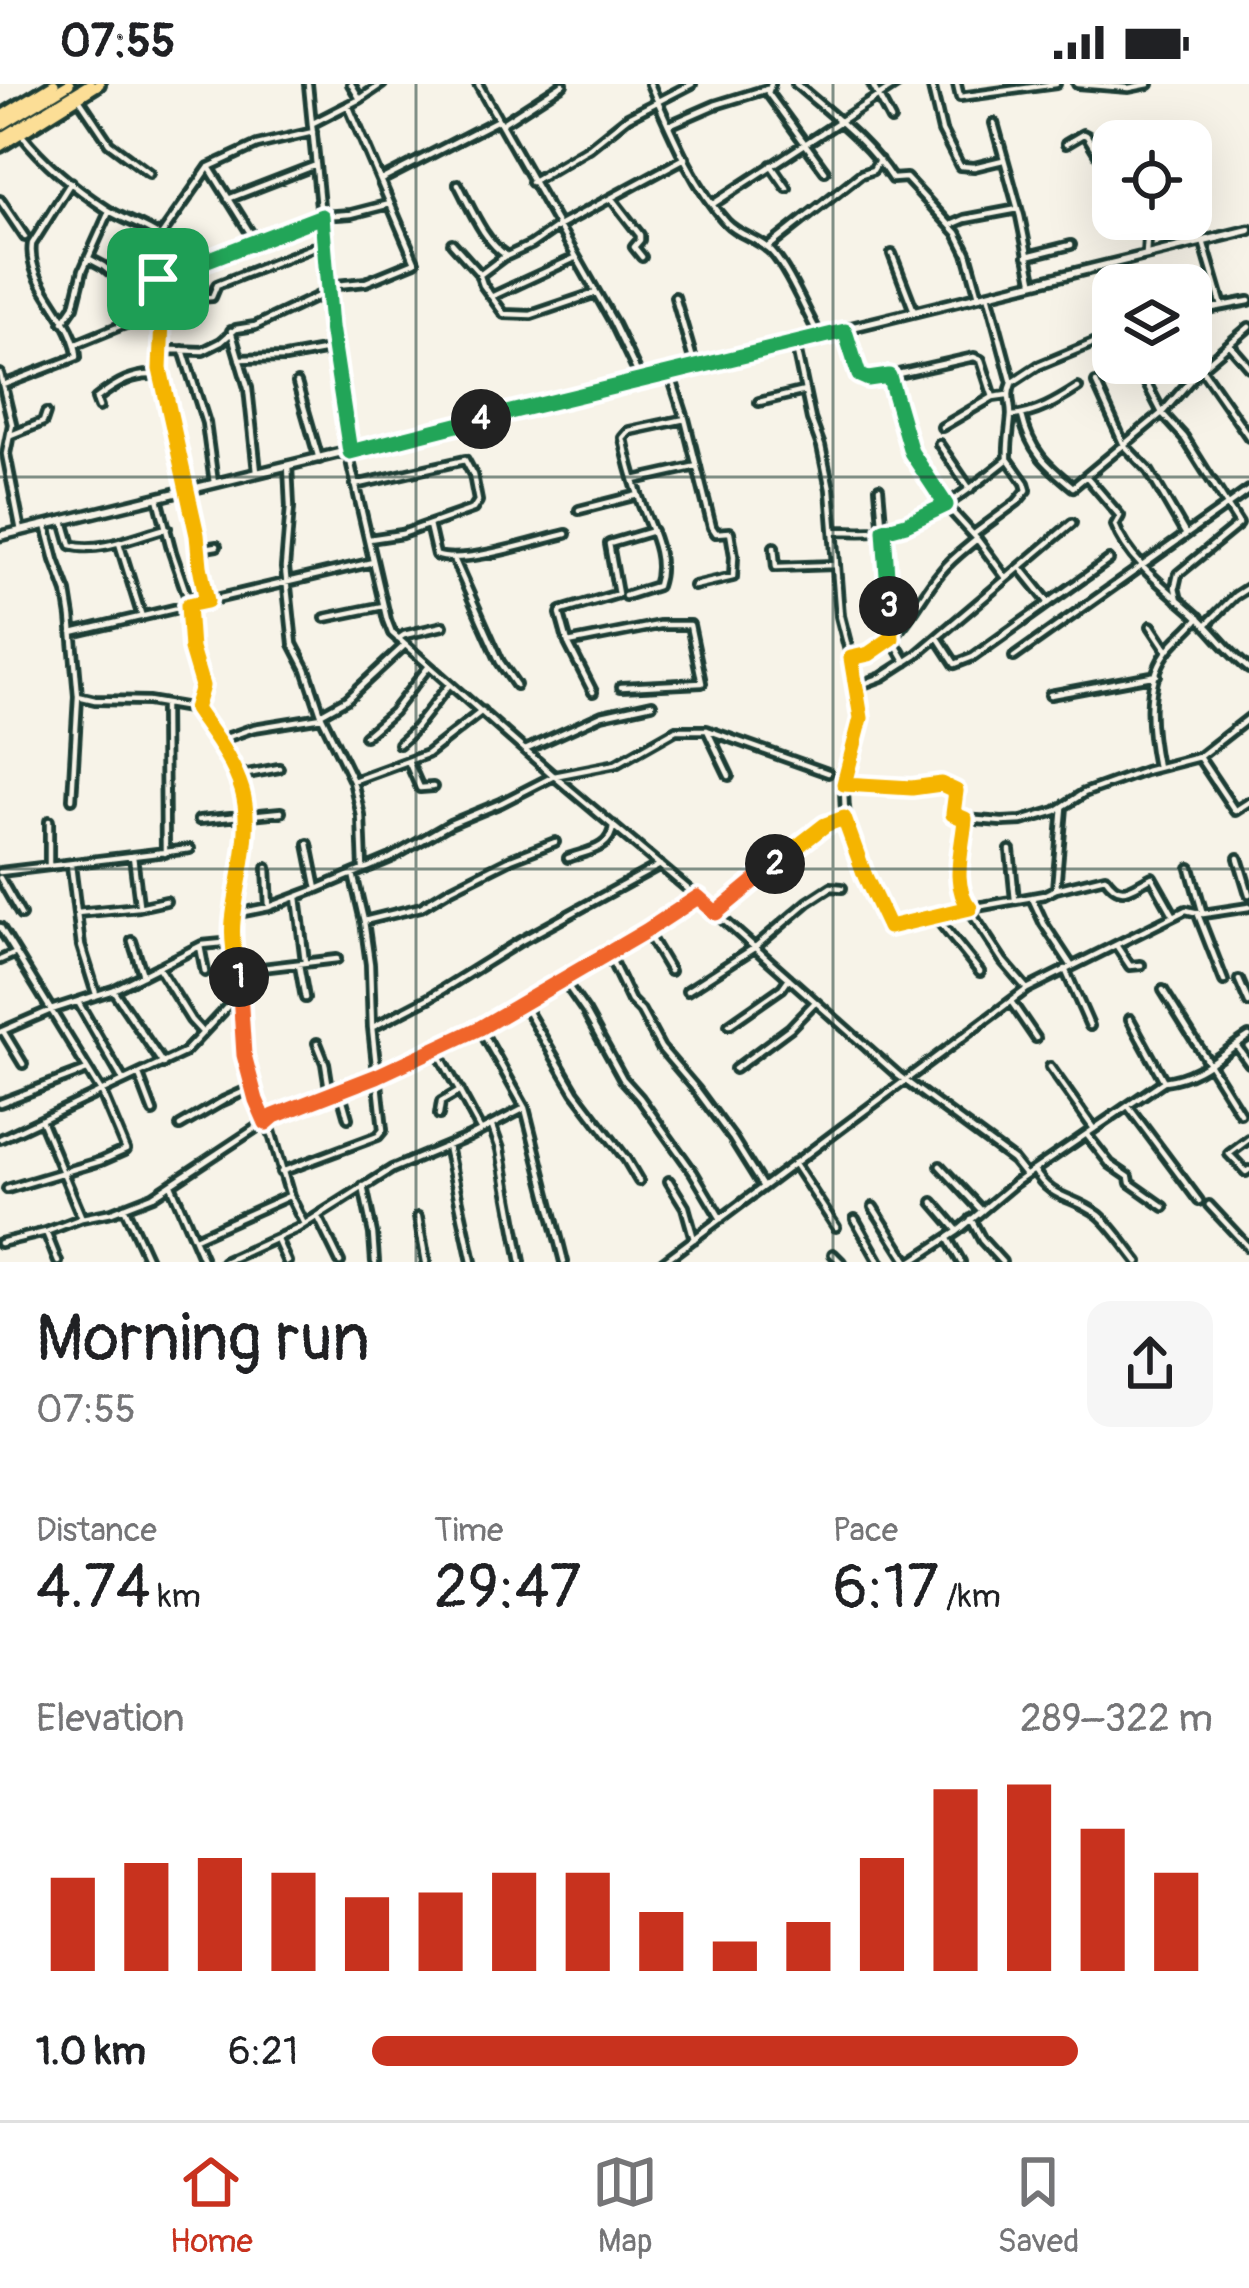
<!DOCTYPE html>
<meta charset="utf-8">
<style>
:root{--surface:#fff;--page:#f6f6f6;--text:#202124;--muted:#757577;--line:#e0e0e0;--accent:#c8321e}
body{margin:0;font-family:Pangolin,sans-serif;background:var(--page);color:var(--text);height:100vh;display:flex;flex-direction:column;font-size:45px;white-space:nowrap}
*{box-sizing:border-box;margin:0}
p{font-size:39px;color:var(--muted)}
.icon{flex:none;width:66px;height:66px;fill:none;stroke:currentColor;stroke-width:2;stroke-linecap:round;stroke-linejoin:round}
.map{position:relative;height:1178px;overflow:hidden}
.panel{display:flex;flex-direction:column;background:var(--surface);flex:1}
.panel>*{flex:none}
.buttons{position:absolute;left:1092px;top:36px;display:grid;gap:24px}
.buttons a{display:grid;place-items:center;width:120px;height:120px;border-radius:24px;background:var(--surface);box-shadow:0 12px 48px #0002;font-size:60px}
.pin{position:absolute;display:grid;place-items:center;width:102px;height:102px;color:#fff;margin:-51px;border-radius:24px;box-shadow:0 6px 18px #0006}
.km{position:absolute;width:60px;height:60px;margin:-30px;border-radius:50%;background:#222;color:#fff;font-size:33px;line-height:60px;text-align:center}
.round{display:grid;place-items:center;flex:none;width:126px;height:126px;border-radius:24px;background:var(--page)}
.overview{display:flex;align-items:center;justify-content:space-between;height:204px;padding:0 36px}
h1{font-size:66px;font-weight:600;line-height:90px}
.stats{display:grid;grid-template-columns:repeat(3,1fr);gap:18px;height:204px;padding:12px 36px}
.stats div{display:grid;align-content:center}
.stats b{font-size:60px;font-weight:600}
.stats small{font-size:33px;font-weight:400}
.stats p{font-size:33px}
.chart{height:336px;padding:24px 36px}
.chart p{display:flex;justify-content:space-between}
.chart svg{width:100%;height:216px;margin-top:12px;stroke:var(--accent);stroke-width:6}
ul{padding:0 36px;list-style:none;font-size:39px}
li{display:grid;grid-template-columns:192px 144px 1fr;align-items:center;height:90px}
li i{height:30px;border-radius:15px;background:var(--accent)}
.status{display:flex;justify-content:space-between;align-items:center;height:84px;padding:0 60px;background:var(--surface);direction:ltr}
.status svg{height:33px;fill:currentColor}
.menu{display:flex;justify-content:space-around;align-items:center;height:168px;border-top:3px solid var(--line);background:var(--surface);font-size:33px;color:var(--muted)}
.menu a{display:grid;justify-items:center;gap:6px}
.menu .on{color:var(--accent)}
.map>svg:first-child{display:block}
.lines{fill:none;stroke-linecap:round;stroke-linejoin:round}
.minor-casing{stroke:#1f3d34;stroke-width:14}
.tertiary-casing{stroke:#1f3d34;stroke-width:15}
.primary-casing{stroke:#1f3d34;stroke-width:18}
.trunk-casing{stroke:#1f3d34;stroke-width:18}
.minor{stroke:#f7f3e8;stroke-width:4.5}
.tertiary{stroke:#f7f3e8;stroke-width:6}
.primary{stroke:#fcde96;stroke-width:9}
.trunk{stroke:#fcde96;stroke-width:9}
.split-1-casing{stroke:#fff;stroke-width:24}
.split-2-casing{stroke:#fff;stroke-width:24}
.split-3-casing{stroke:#fff;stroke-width:24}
.split-4-casing{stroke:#fff;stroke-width:24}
.split-5-casing{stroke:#fff;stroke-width:24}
.split-1{stroke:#f5b400;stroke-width:15}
.split-2{stroke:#f0652b;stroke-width:15}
.split-3{stroke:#f5b400;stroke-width:15}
.split-4{stroke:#22a559;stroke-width:15}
.split-5{stroke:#22a559;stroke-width:15}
.grid{fill:none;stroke:#1f3d34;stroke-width:3;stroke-opacity:0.55}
</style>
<div class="status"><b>07:55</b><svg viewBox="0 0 49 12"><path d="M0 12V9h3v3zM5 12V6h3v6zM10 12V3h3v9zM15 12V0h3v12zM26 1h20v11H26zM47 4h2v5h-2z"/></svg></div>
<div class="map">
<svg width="1249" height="1178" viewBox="0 0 1249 1178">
<rect width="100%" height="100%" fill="#f7f3e8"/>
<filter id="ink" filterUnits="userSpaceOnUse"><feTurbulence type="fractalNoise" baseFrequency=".00833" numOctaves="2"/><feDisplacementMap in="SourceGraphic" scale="24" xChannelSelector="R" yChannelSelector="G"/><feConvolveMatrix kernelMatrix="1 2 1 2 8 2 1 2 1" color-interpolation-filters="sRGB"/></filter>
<g filter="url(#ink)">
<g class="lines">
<g class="minor-casing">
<path id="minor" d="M308,0l26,265 17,116 36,155 5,13 162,143 147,124 198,176 114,84 12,15
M351,0l9,15
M478,0l134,236 28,58
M650,0c20,45 43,102 76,138 13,14 34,17 46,30 17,19 33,58 46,81
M771,0l-3,9 57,78
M796,0c34,30 72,57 96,95l14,-1 51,55 10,20 12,43
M872,0l19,36
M931,0l11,47 18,35 14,1 29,-7
M957,0l3,13 96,-13
M1077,0l52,4 20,-4
M78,13l31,46 40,30
M313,39l47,-24 22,-15
M994,39l26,93 13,64
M501,40l62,-40
M669,41l46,-20 52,-16
M21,50c23,29 56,56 87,76 16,10 35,15 51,26
M1066,60l17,-10 4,2 17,28 9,41
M771,81l16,23
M209,83l45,72
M381,96l117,-60
M531,98l58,-34 39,-31 64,-33
M458,100c13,24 26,58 49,72l24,-11 26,-18 128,-69
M228,115l88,-34
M612,115l28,36v5l-6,7 8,10
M0,116l25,37
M713,120l184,-120
M1143,135l5,5 -2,30
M951,141l14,-6 53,-10
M160,153l-2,42 4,40 -2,50 37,166 3,31 7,35
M160,153l49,-70 48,-22 56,-13
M1203,157l19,65
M452,159l27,30 4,12 21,29 27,1 65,-22
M767,164l94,-74 12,-4 6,-10
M892,170l22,57
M1027,172l44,-11
M88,174l15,8 13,11
M481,190l24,-18
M158,195l164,-63 29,-2 39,-10
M327,202l39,-4 49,-20 -67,-157
M493,212l82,-38
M675,213l20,69
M160,217l52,-4 5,-12 107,-42
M118,223l5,18
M1191,228l58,-11
M63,238l11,-16 9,-36 26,-58
M231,247l17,57 9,84
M845,247l11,36 7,12 17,-1 94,-21 7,3 12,37 14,-2
M795,259l16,76 10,27 9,43 10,127 18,70 3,32c-5,21 -14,42 -16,64 -6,51 24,95 42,142l6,4 39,-13 112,-20 12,-6 7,-82
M76,260l49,-20 37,-5
M1230,261l19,22
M183,266l23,73 8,60
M159,269l15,-3 29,1 18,-9 15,-13 19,-3 72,-34
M239,275l46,-1 49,-9
M1136,279l26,50 22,24 55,87 -61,50 -3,13 3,13
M1201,284l48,69
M670,289l15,46 27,108 4,6 14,-1 4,24 -1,21 -39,9
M0,290l12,50 -6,30 15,77
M297,299l22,76
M1012,299l26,-17 75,-31
M1096,299l28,62 25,26 36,62
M3,301l74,-28c-2,-40 -51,-72 -45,-113l39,-62
M759,318l46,-11
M99,323l-3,-8c19,-15 40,-28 65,-23
M1011,332c24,-1 47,-15 67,-28
M1022,332c8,35 24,49 51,71l89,-74 39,-45 48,-41
M942,343l51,-30
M11,351l32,-13 3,-9
M939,360l31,45
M288,381l2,42 -5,61 8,76 13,25 16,48 31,64 8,35 2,53
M1086,392l34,40 -5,9c14,37 52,64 81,90 19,18 33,38 53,54
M634,396l63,-14
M355,401l110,-25 8,15 5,26 -5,8 -71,25 -33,5
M879,404l13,150 14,24
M158,414l14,54 18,52
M579,426l59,-15
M64,437l7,24c27,9 68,-10 96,-17
M46,441l9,35 12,32 4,25 7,79 -6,103
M429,441l7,30c26,11 100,-14 130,-21
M834,447c19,0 40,2 58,-2 44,-12 81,-42 116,-70 -1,-15 2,-29 3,-44 0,-14 -5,-18 1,-32l-24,-89
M974,450l43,-32 10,-12 -2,-7 -17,-24
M977,455l29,39
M119,459l23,74
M774,463l2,20 59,-2
M199,465l18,-3
M455,477l45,101 16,23
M1020,483l29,36
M625,512l32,-10c11,-32 -10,-62 -19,-92 -6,-18 -11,-37 -15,-56l6,-7 56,-12
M188,521l3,44 11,37 -7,23
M325,534l58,-12
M1206,541l29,-29 14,-9
M1151,542l16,24
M72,549l301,-71
M938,554l17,26 18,-7 136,-97
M398,555l6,-4 39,-9
M568,559l91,-18h31l12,58 -81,4
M1014,573l235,-167
M851,574c51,-10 60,-51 90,-86 10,-13 24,-23 36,-33l-31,-34 -35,-53 -22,-76
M858,602l24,-9 34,-22 156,-132
M593,608l-25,-49 -8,-29 1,-3 57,-17 -9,-50 44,-13
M1050,611l107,-20
M78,612l17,4 53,1 47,8 22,32 25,49 3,27 -12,114 10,77 2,47 11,45 15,31 19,65 14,28
M164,620l1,149
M322,629l25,-14 58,-54
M707,646l22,46
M365,652l28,-24 36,-46
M217,657l37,-13 68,-11
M399,660l13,-12 37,-47
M525,666l77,-35 50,-11
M1199,673l36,54 14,-9
M409,679l11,25 13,-1
M1157,683c-7,-35 -13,-83 9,-114 8,-13 23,-22 33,-36
M237,692l42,-8
M353,697l74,-27 55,-43
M844,700l68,4 29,-3 16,6 -5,20 1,4 12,4 37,3 20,-1 34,-10 28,-18 61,-22 54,-14 50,-39
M199,736l82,-8
M965,737l-5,55 3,24 40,61 24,28 147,-73
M308,760l9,45
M1010,766l5,50
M133,772l6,48
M568,774c20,-7 44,-9 45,-33
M1238,774l11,36
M71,781l10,81 15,48
M49,782v-45
M267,784l2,39
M1190,784l13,46
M0,788l190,-23
M0,794l21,37
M1056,805l49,-12c16,23 25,11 47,0l22,39 12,-6 17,4 46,-7
M297,813l8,65
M1032,814l12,26 27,41
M1197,828l27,69
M77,829l62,-6 27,-6
M715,829l110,-88 20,-7
M234,830l35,-7 48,-18 74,-31 59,-34 51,-21 53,-27 62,-12 60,-34h31l121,43
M934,831l46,57
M364,837l57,-14 30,-18 60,-30 44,-17
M0,843l102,166 24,57 -25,11 -94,28
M646,847l24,40
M132,857l11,34
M1116,861l14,21 11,-1
M200,862l5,26
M608,869l23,48 10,10 20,37 35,41 37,50 30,48
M0,876l16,-7
M299,881l6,33
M158,883l33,53 11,12
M1065,885l25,57
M237,887l100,-12
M563,895l23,33 37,67 17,19 53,74 28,47
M1239,896l10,23
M113,906l50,74
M1163,906l77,123
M687,907l67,-43 54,-46 23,-15 11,1
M78,918l45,78
M522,918l53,90 51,67 13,22
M1012,919l24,35
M1130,935l34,62
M729,941l53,-37 7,-10
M373,943l56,-29 90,-56 141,-77
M480,944l45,80 39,154
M3,947l20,33
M0,948l51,-22 62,-20 89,-45 31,-3
M317,959l8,20 5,32
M1236,961l13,18
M437,966l43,79
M1050,983l44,62
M735,985l55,-41 25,-26
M139,991l14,37
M340,1006l8,28
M0,1019l87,-33
M1128,1022l71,95
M439,1031l2,-13 19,-11
M41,1036l41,98
M180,1042l43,-25 29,-13
M492,1043l8,22 21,113
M1087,1051l23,29 19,13 1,6 34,24
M0,1055l184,-86 57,-61
M1249,1055l-20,15 17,18 3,-2
M447,1062l25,116
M794,1079l42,64
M940,1082l42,45
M1034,1086c18,31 39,25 65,45 15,13 26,31 39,47
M281,1088l97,-36 5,-6 -11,-103 -2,-63 -6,-43 -11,-47
M669,1097l16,26 9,32
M171,1101l33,77
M363,1102l10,48 2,28
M933,1118l25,29
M1209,1121l40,43
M124,1123l25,55
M873,1123l35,55
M418,1133l8,45
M319,1135l21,43
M855,1135l24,43
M971,1135l11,21 20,22
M46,1148l12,30
M195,1154l94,-42
M948,1155l13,23
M277,1156l10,22
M0,1159l46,-11 36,-14 30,-6 41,-16 121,-80 103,-41 103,-47 166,-97 52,-34
M833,1170l8,8
M224,1178l73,-33 95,-60 77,-32 56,-29
M663,1178l364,-273
M911,1178l47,-31 57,-48 149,-102c36,-4 56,-27 85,-45"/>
</g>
<g class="tertiary-casing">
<path id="tertiary" d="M0,452l1249,-306"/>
</g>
<g class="primary-casing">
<path id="primary" d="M0,33l54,-33
M0,62l99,-62"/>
</g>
<g class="trunk-casing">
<path id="trunk" d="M0,42l69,-42
M0,55l90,-55"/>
</g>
<use href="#minor" class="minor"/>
<use href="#tertiary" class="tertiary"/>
<use href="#primary" class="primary"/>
<use href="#trunk" class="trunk"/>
</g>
</g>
<g class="lines" filter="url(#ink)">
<g class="split-1-casing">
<path id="split-1" d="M158,195l4,40 -2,50 37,166 3,31 7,35 -19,4 3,44 11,37 -7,23c17,25 38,51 47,81 12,41 -5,90 -9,131 -2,19 2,38 6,56"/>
</g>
<g class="split-2-casing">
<path id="split-2" d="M239,893l5,78 12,45 10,23 8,-7 103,-40 103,-48 166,-97 52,-34 18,16 59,-49"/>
</g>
<g class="split-3-casing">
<path id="split-3" d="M775,780l50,-39 19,-7 21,58 24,51 81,-19c-20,-23 -7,-61 -5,-89l-12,-5 3,-23 -15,-7 -29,4 -68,-4 17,-66 -10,-60 18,-4 23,-16 -3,-32"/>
</g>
<g class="split-4-casing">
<path id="split-4" d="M481,335l364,-88 14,44 9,4 21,-3 22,76 35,53 -40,19 -22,6 5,76"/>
</g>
<g class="split-5-casing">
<path id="split-5" d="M158,195l164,-63 9,111 19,125 131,-33"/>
</g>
<use href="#split-1" class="split-1"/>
<use href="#split-2" class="split-2"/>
<use href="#split-3" class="split-3"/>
<use href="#split-4" class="split-4"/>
<use href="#split-5" class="split-5"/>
</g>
<path class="grid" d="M416,0v1178M833,0v1178M0,393h1249M0,785h1249"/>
</svg>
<div class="buttons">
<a><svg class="icon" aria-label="locate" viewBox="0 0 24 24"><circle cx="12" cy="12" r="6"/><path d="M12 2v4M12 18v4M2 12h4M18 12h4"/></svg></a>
<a><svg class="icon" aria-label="layers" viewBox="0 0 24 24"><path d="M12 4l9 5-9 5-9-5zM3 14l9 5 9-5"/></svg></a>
</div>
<div class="pin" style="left:158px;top:195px;background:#1e9e55"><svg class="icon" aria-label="arrive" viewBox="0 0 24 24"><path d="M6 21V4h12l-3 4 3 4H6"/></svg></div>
<b class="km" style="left:239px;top:893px">1</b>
<b class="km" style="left:775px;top:780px">2</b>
<b class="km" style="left:889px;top:522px">3</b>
<b class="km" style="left:481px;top:335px">4</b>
</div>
<section class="panel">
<div class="overview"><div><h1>Morning run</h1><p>07:55</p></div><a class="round"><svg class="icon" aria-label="share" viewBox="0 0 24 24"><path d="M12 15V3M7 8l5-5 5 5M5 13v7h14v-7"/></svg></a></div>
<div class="stats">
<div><p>Distance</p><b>4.74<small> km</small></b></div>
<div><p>Time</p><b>29:47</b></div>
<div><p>Pace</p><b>6:17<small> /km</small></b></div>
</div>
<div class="chart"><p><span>Elevation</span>289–322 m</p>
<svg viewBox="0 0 160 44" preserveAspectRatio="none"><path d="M5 44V25M15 44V22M25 44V21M35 44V24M45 44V29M55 44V28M65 44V24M75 44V24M85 44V32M95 44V38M105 44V34M115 44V21M125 44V7M135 44V6M145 44V15M155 44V24"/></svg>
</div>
<ul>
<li><b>1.0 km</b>6:21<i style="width:84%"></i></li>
</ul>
</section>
<nav class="menu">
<a class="on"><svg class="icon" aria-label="home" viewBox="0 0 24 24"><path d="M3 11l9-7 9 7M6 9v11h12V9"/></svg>Home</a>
<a><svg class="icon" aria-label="map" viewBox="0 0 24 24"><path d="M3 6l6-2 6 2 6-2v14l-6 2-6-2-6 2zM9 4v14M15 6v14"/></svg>Map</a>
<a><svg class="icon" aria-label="saved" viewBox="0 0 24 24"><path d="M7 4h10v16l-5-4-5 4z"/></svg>Saved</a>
</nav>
